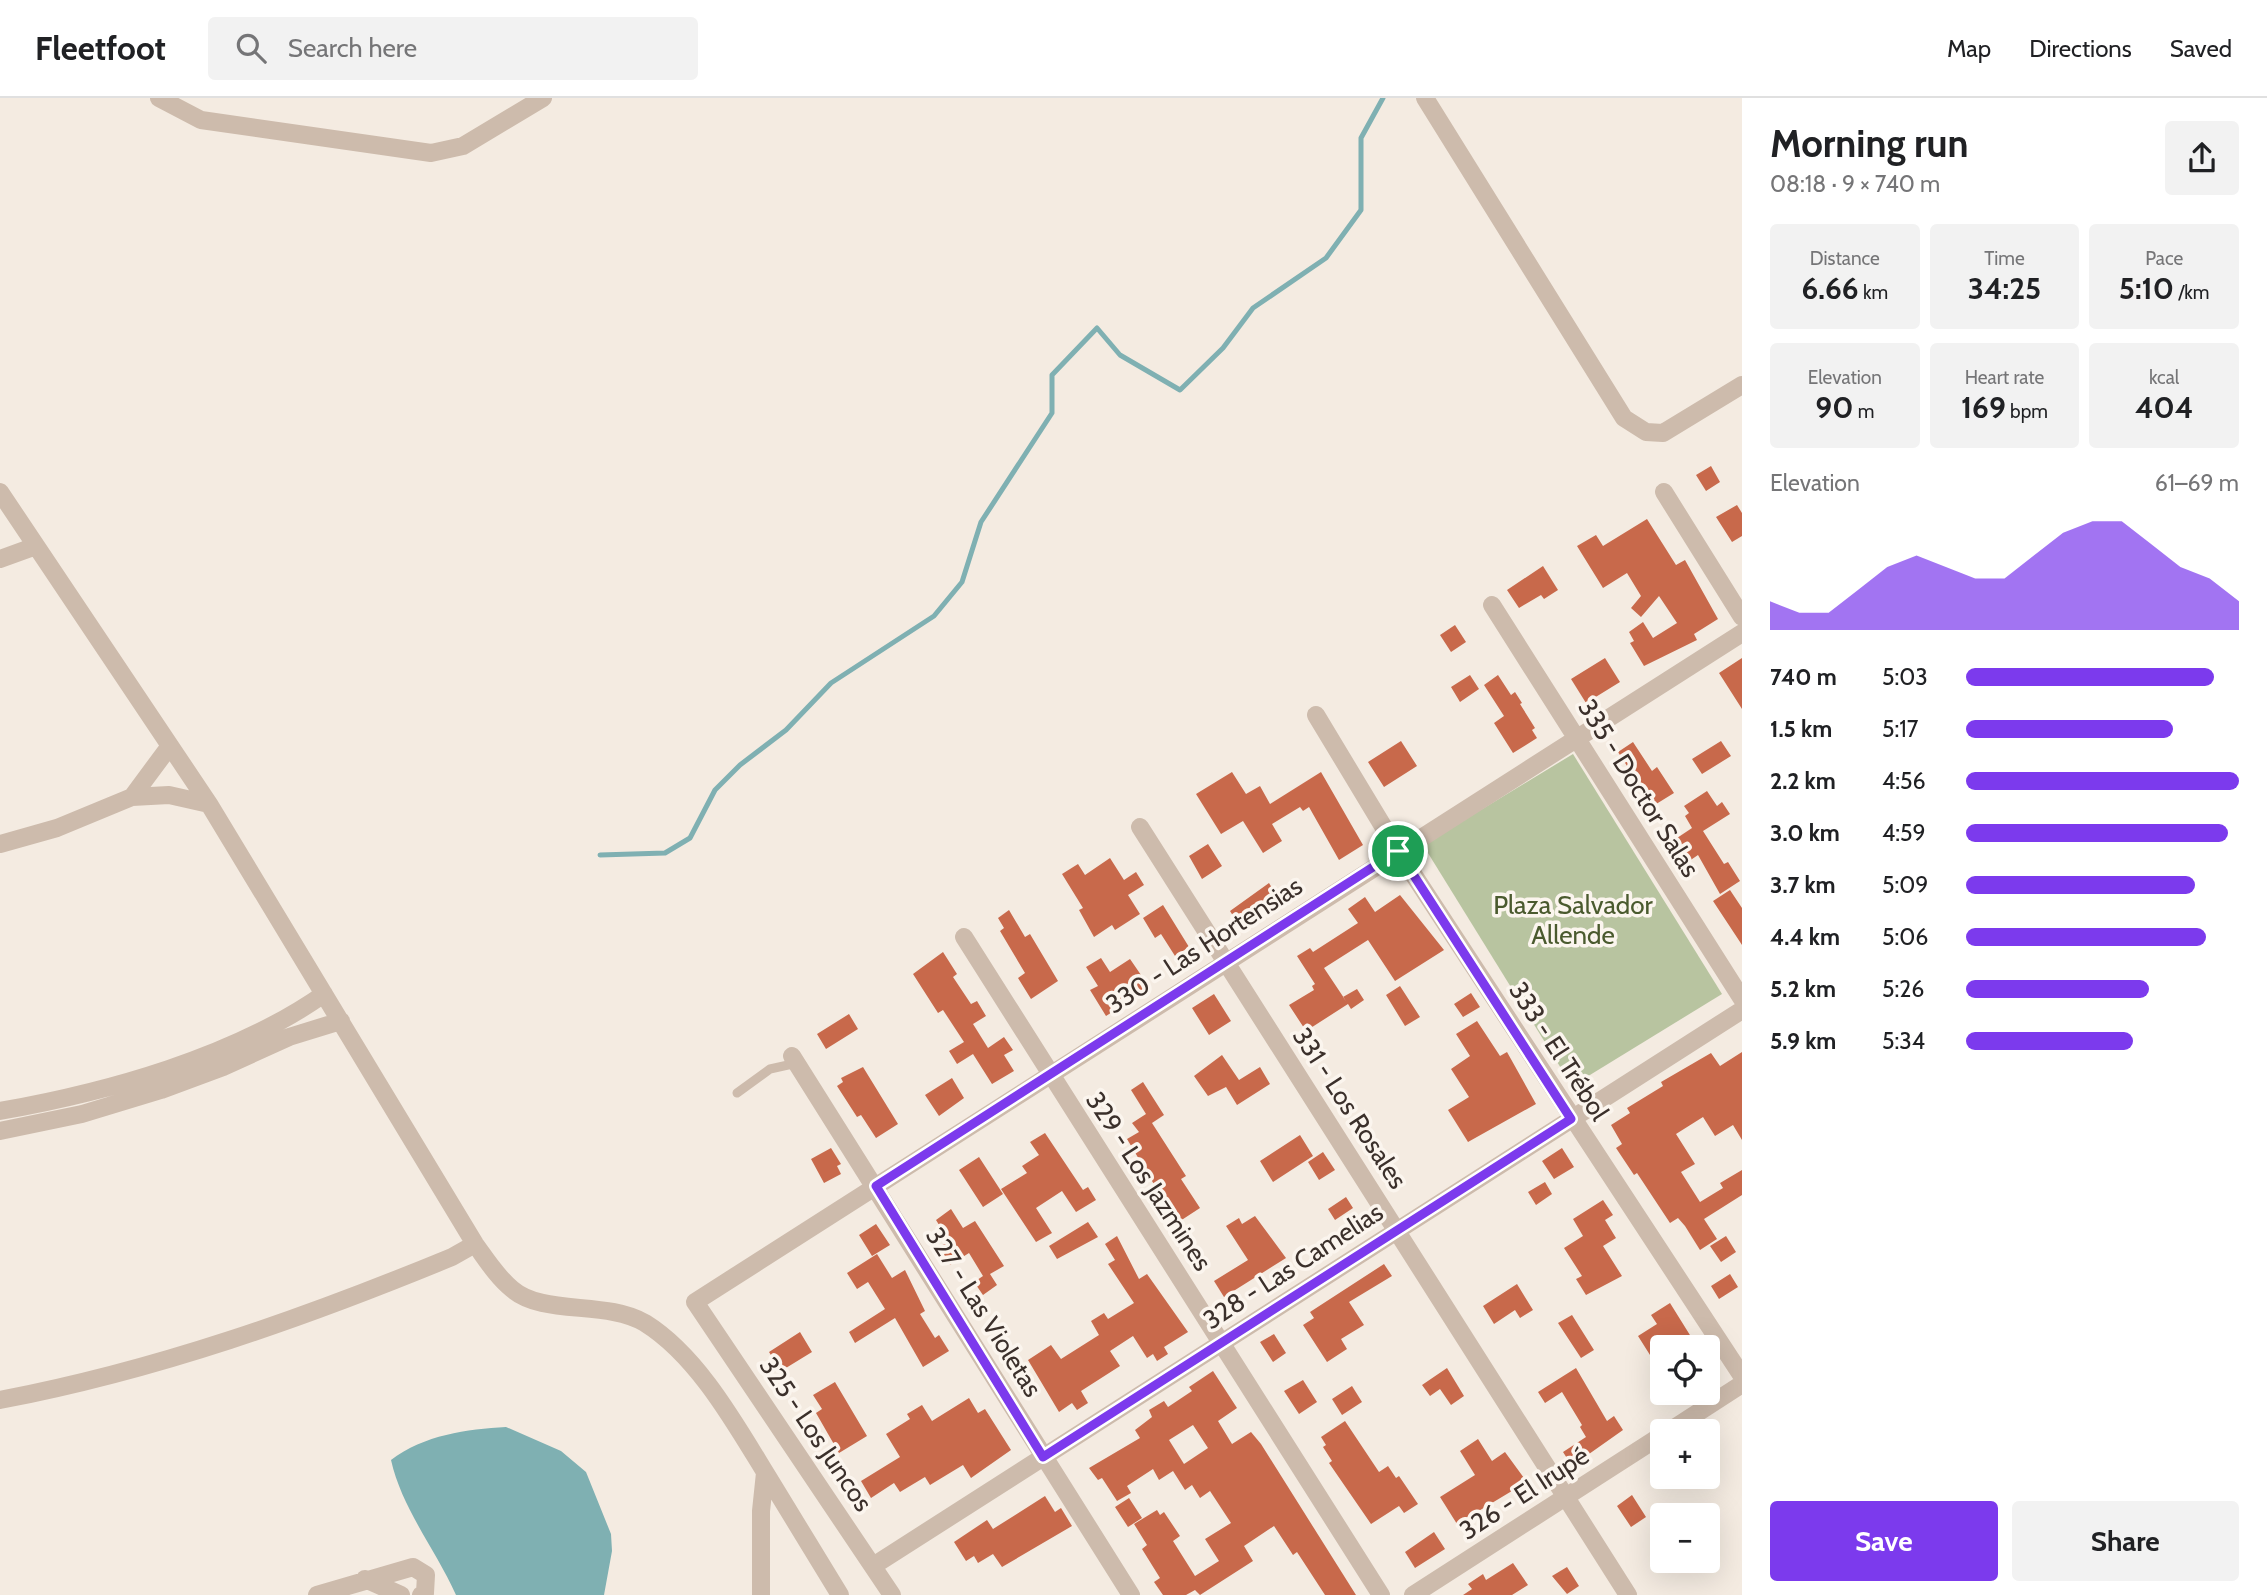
<!DOCTYPE html>
<meta charset="utf-8">
<style>
:root{--surface:#fff;--page:#f2f2f2;--text:#202124;--muted:#757577;--line:#e0e0e0;--accent:#7c3aed}
body{margin:0;font-family:Cabin,sans-serif;background:var(--page);color:var(--text);height:100vh;display:flex;flex-direction:column;font-size:26px;white-space:nowrap}
*{box-sizing:border-box;margin:0}
p{font-size:23px;color:var(--muted)}
.icon{flex:none;width:38px;height:38px;fill:none;stroke:currentColor;stroke-width:2;stroke-linecap:round;stroke-linejoin:round}
.map{position:relative;flex:1;overflow:hidden}
.panel{display:flex;flex-direction:column;background:var(--surface);width:525px}
.panel>*{flex:none}
.fabs{position:absolute;left:1650px;top:1237px;display:grid;gap:14px}
.fabs a{display:grid;place-items:center;width:70px;height:70px;border-radius:7px;background:var(--surface);box-shadow:0 7px 28px #0002;font-size:35px}
.pin{position:absolute;display:grid;place-items:center;width:60px;height:60px;color:#fff;margin:-30px;border:4px solid #fff;border-radius:50%;box-shadow:0 2px 7px #0007}
.round{display:grid;place-items:center;flex:none;width:74px;height:74px;border-radius:7px;background:var(--page)}
.overview{display:flex;align-items:center;justify-content:space-between;height:119px;padding:0 28px}
h1{font-size:38px;font-weight:700;line-height:52px}
.figures{display:grid;grid-template-columns:repeat(3,1fr);gap:10px;height:119px;padding:7px 28px}
.figures div{display:grid;align-content:center;border-radius:7px;background:var(--page);text-align:center}
.figures b{font-size:30px;font-weight:700}
.figures small{font-size:19px;font-weight:400}
.figures p{font-size:19px}
.chart{height:196px;padding:14px 28px}
.chart p{display:flex;justify-content:space-between}
.chart svg{width:100%;height:126px;margin-top:7px;fill:var(--accent);opacity:.7}
.action{display:flex;gap:14px;margin-top:auto;padding:14px 28px}
.action a{flex:1;height:80px;border-radius:7px;background:var(--accent);color:#fff;font-size:28px;font-weight:700;line-height:80px;text-align:center}
.action a+a{background:var(--page);color:var(--text)}
ul{padding:0 28px;list-style:none;font-size:23px}
li{display:grid;grid-template-columns:112px 84px 1fr;align-items:center;height:52px}
li i{height:18px;border-radius:9px;background:var(--accent)}
header{display:flex;align-items:center;gap:42px;box-sizing:border-box;height:98px;padding:0 35px;background:var(--surface);border-bottom:2px solid var(--line)}
header strong{font-size:33px}
nav{display:flex;gap:38px;margin-inline-start:auto;font-size:24px}
.search{width:490px;height:63px;background:var(--page);display:flex;align-items:center;gap:18px;box-sizing:border-box;padding:0 24px;border-radius:7px;color:var(--muted);font-size:26px}
main{display:flex;flex:1;min-height:0}
.map>svg:first-child{display:block}
.green{fill:#b8c4a0}
.water{fill:#7fb0b2}
.lines{fill:none;stroke-linecap:round;stroke-linejoin:round}
.stream{stroke:#7fb0b2;stroke-width:5}
.building{fill:#c8694b;fill-rule:evenodd}
.lane{stroke:#cdbbac;stroke-width:9}
.street{stroke:#cdbbac;stroke-width:18}
.route-casing{stroke:#fff;stroke-width:14}
.route{stroke:#7c3aed;stroke-width:9}
.labels{text-anchor:middle;dominant-baseline:central;stroke-width:7;stroke-linejoin:round;paint-order:stroke}
.street-label{font-size:26px;fill:#3b302b;stroke:#fbf5ee}
.park-label{font-size:26px;fill:#4a5a2e;stroke:#fbf5ee}
</style>
<header>
<strong>Fleetfoot</strong>
<div class="search"><svg class="icon" aria-label="search" viewBox="0 0 24 24"><circle cx="10" cy="10" r="6"/><path d="M15 15l6 6"/></svg>Search here</div>
<nav><a>Map</a><a>Directions</a><a>Saved</a></nav>
</header>
<main>
<div class="map">
<svg width="1742" height="1497" viewBox="0 0 1742 1497">
<rect width="100%" height="100%" fill="#f4ebe1"/>
<path class="green" d="M1573,656l149,240 -150,92 -149,-241z"/>
<path class="water" d="M506,1329l55,24 25,21 25,62 1,17 -8,44h-148c-20,-45 -54,-86 -65,-135 33,-25 76,-31 115,-33z"/>
<g class="lines">
<path class="stream" d="M600,757l65,-2 25,-15 25,-48 25,-25 46,-35 45,-47 103,-67 28,-34 19,-60 71,-109v-38l45,-47 23,27 60,35 43,-42 30,-40 73,-50 35,-48v-72l22,-40"/>
</g>
<path class="building" d="M1711,368l9,16 -14,9 -10,-16z
M1737,407l5,8v23l-10,6 -16,-25z
M1647,421l29,46 9,-5 33,59 -24,15 3,6 -53,26 -14,-23 4,-2 -5,-9 14,-10 10,16 24,-15 -18,-27 -18,21 -10,-9 10,-12 -14,-23 -24,15 -26,-42 19,-11 7,11z
M1543,468l15,24 -14,9 -3,-4 -22,13 -12,-18z
M1455,527l11,17 -15,10 -11,-17z
M1605,560l15,24 -34,21 -15,-24z
M1742,560v51l-23,-36z
M1470,577l9,14 -19,13 -9,-15z
M1498,577l13,20 4,-3 7,11 -2,1 15,24 -3,2 5,8 -24,15 -19,-30 10,-7 -20,-31z
M1401,643l16,25 -33,21 -16,-25z
M1721,643l10,15 -29,18 -10,-15z
M1633,644l19,29 5,-4 17,26 -21,13 -35,-54z
M1232,674l14,22 14,-8 10,18 51,-32 42,73 -24,15 -30,-53 -6,4 -3,-4 -28,17 10,17 -19,12 -20,-32 -22,13 -25,-40z
M1707,693l10,15 5,-4 8,12 -27,17 21,33 4,-2 12,19 -20,13 -22,-39 -19,13 -14,-22 27,-18 -7,-12 4,-3 -5,-7z
M1208,746l14,22 -20,13 -13,-23z
M1110,760l14,22 12,-8 8,13 -16,10 12,19 -25,16 -3,-5 -18,12 -15,-27 4,-2 -21,-34 16,-10 7,11z
M1269,785l11,18 -40,26 -10,-16z
M1730,792l12,18v37l-29,-44z
M1400,797l44,55 -49,31 -27,-41 -44,28 22,33 -3,-4 14,-8 7,11 -13,9 -3,-5 -42,27 -17,-26 25,-15 -2,-4 3,-2 -18,-28 13,-8 3,4 45,-29 -10,-14 17,-12 10,15z
M1163,807l26,42 -14,9 -14,-22 -6,4 -12,-20z
M1009,812l16,27 5,-3 28,47 -27,18 -13,-21 7,-5 -25,-42 4,-3 -6,-10z
M943,854l14,22 -4,3 18,27 6,-3 9,15 -13,8 15,24 16,-11 9,13 -9,5 10,16 -22,13 -19,-30 -16,10 -8,-13 15,-9 -21,-32 -5,3 -25,-39z
M1101,860l9,14 20,-13 20,29 -44,28 -16,-26 8,-4 -12,-19z
M1400,888l20,31 -15,9 -19,-31z
M1471,895l9,14 -17,10 -9,-13z
M1214,896l17,27 -22,14 -17,-27z
M849,916l9,15 -32,20 -9,-15z
M1477,923l23,35 7,-4 29,52 -68,38 -20,-32 21,-13 -18,-28 19,-13 -14,-22z
M1742,954v88l-9,-15 -18,11 -12,-19 -27,17 19,30 -14,8 19,30 23,-14 -3,-5 22,-13v25l-38,24 13,20 -17,11 -15,-24 -7,-8 -8,5 -33,-50 -3,2 -18,-27 6,-4 -11,-19 19,-12 -3,-5 36,-22 -2,-4 50,-29 9,13z
M1222,957l17,25 21,-13 10,17 -33,21 -11,-18 -18,9 -14,-20z
M863,969l35,57 -22,14 -15,-23 -4,2 -20,-31 6,-4 -2,-4z
M952,980l12,20 -25,18 -14,-21z
M1143,984l21,33 -12,8 34,53 -5,3 19,29 -23,15 -50,-84 12,-7 -7,-9 14,-9 -15,-24z
M1045,1035l38,57 5,-3 8,13 -20,12 -14,-21 -26,17 16,25 -16,9 -35,-53 26,-16 -5,-7 17,-11 -9,-13z
M1300,1037l13,21 -40,26 -13,-21z
M831,1050l10,16 -4,2 4,8 -17,9 -13,-24z
M1562,1050l12,19 -20,12 -12,-18z
M1323,1054l12,18 -16,10 -11,-18z
M979,1059l24,37 -20,13 -24,-37z
M1545,1084l7,12 -16,11 -8,-13z
M1346,1099l7,11 -18,12 -7,-11z
M1603,1102l10,15 -8,5 11,18 -13,8 19,30 -36,19 -10,-16 6,-3 -18,-28 19,-12 -10,-17z
M951,1111l12,19 12,-7 29,45 -14,8 7,11 -14,10 -9,-13 9,-6 -14,-23 -19,12 -11,-18 10,-6 -13,-21z
M1255,1118l31,42 -62,39 -10,-16 34,-21 -22,-34 13,-8 3,6z
M1088,1124l10,15 -41,22 -8,-13z
M876,1126l14,21 -18,11 -13,-21z
M1117,1138l22,43 8,-5 41,58 -24,15 4,7 -11,7 -4,-7 -6,4 -14,-22 -23,15 10,15 -39,25 7,12 -11,7 -5,-7 -13,9 -31,-52 23,-15 10,14 38,-24 -8,-14 13,-8 4,6 26,-16 -26,-39 7,-4 -10,-16z
M1726,1138l10,16 -15,10 -11,-16z
M877,1156l15,24 13,-8 20,41 -5,3 15,24 4,-3 10,16 -26,16 -28,-49 -40,25 -6,-11 36,-23 -17,-27 -11,7 -10,-16z
M1384,1166l8,12 -43,26 15,23 -23,14 6,10 -20,13 -24,-37 11,-7 -4,-6z
M1730,1176l8,13 -19,12 -8,-13z
M1517,1186l16,26 -13,8 -5,-8 -21,14 -11,-18z
M1670,1205l28,45h-36v26l-24,-38 19,-12 -6,-9z
M1572,1217l22,35 -13,8 -23,-35z
M800,1234l12,20 -31,19 -12,-19z
M1274,1236l12,19 -13,9 -13,-20z
M1447,1270l17,28 -13,9 -11,-16 -10,7 -8,-11z
M1576,1270l31,53 7,-5 9,14 -51,36 -9,-14 23,-15 -6,-10 2,-2 -20,-33 -17,11 -7,-11z
M1213,1273l24,37 -19,13 14,23 19,-12 10,12 95,151h-31l-28,-43 -4,3 -19,-29 -30,20 9,15 -53,34 -5,-5 -9,5h-23l-9,-13 6,-4 -18,-29 5,-4 -13,-21 23,-14 3,5 4,-3 16,24 -7,5 22,35 24,-15 -14,-22 26,-16 -21,-32 -10,7 -8,-13 -7,5 -12,-19 -14,9 -6,-11 -26,17 4,7 -14,8 -15,-23 -4,2 -9,-12 51,-30 -5,-8 17,-13 -3,-7 15,-9 4,6 24,-16 -3,-4zM1193,1327l15,23 -24,16 -15,-24z
M1303,1282l14,22 -18,12 -15,-23z
M835,1284l32,54 -28,17 -23,-40 6,-4 -9,-14z
M1352,1288l10,16 -20,13 -10,-16z
M969,1300l9,15 7,-4 26,41 -40,28 -8,-13 -33,20 -5,-8 -25,15 -6,-9 -23,15 -10,-17 39,-24 -14,-23 24,-15 -3,-5 15,-9 10,16z
M1345,1323l34,51 9,-6 8,12 3,-2 19,28 -14,9 -5,-7 -28,18 -42,-61 3,-2 -9,-14 3,-2 -5,-8z
M1478,1341l14,22 13,-9 22,30 -70,42 -17,-27 35,-22 -15,-24z
M1632,1397l14,22 -15,10 -14,-21z
M1045,1398l10,16 6,-4 11,18 -70,41 -9,-13 -15,9 -4,-7 -8,5 -12,-19 33,-22 6,9z
M1129,1400l13,20 -14,9 -13,-20z
M1434,1434l11,17 -30,19 -10,-16z
M1513,1465l15,22 -16,10h-49l9,-6 -4,-5 15,-10 3,6z
M1567,1469l12,19 -12,8 -15,-18z"/>
<g class="lines">
<path class="lane" d="M737,995l33,-24 27,-6"/>
<path class="street" d="M159,0l42,22 230,33 32,-7 80,-48
M1425,0l199,320 22,14 17,1 79,-48
M0,394l209,312 266,440c11,15 22,33 37,45 31,27 94,11 133,34 53,33 91,102 123,154 24,39 48,79 72,118
M1664,394l78,125
M0,461l36,-13
M1492,507l250,394
M1316,617l82,136 344,525
M169,649l-37,50 37,-2 40,9
M1140,729l488,768
M0,746l57,-16 75,-31
M964,839l417,658
M792,958l339,539
M0,1013c108,-19 234,-54 324,-117
M0,1033l82,-17 79,-24 62,-23 66,-30 52,-16
M0,1302c157,-30 304,-82 452,-143l23,-13
M1668,1334l74,-48
M873,1468l869,-556
M365,1481l36,16
M317,1497l96,-28 13,8 -1,18 -4,2
M761,1497v-84l4,-38
M892,1497l-197,-293 1047,-669
M1413,1497l249,-160"/>
</g>
<g class="lines">
<g class="route-casing">
<path id="route" d="M1398,753l173,268 -528,338 -167,-271z"/>
</g>
<use href="#route" class="route"/>
</g>
<g class="labels">
<g class="street-label">
<text transform="translate(1639 690) rotate(58)">335 - Doctor Salas</text>
<text transform="translate(1204 847) rotate(-33)">330 - Las Hortensias</text>
<text transform="translate(1559 953) rotate(57)">333 - El Trébol</text>
<text transform="translate(1350 1010) rotate(57)">331 - Los Rosales</text>
<text transform="translate(1149 1083) rotate(57)">329 - Los Jazmines</text>
<text transform="translate(1293 1168) rotate(-33)">328 - Las Camelias</text>
<text transform="translate(984 1214) rotate(58)">327 - Las Violetas</text>
<text transform="translate(816 1336) rotate(56)">325 - Los Juncos</text>
<text transform="translate(1524 1395) rotate(-33)">326 - El Irupé</text>
</g>
<g class="park-label">
<text x="1573" y="807">Plaza Salvador<tspan x="1573" dy="30">Allende</tspan></text>
</g>
</g>
</svg>
<div class="fabs">
<a><svg class="icon" aria-label="locate" viewBox="0 0 24 24"><circle cx="12" cy="12" r="6"/><path d="M12 2v4M12 18v4M2 12h4M18 12h4"/></svg></a>
<a>+</a>
<a>−</a>
</div>
<div class="pin" style="left:1398px;top:753px;background:#1e9e55"><svg class="icon" aria-label="arrive" viewBox="0 0 24 24"><path d="M6 21V4h12l-3 4 3 4H6"/></svg></div>
</div>
<section class="panel">
<div class="overview"><div><h1>Morning run</h1><p>08:18 · 9 × 740 m</p></div><a class="round"><svg class="icon" aria-label="share" viewBox="0 0 24 24"><path d="M12 15V3M7 8l5-5 5 5M5 13v7h14v-7"/></svg></a></div>
<div class="figures">
<div><p>Distance</p><b>6.66<small> km</small></b></div>
<div><p>Time</p><b>34:25</b></div>
<div><p>Pace</p><b>5:10<small> /km</small></b></div>
</div>
<div class="figures">
<div><p>Elevation</p><b>90<small> m</small></b></div>
<div><p>Heart rate</p><b>169<small> bpm</small></b></div>
<div><p>kcal</p><b>404</b></div>
</div>
<div class="chart"><p><span>Elevation</span>61–69 m</p>
<svg viewBox="0 0 160 44" preserveAspectRatio="none"><path d="M0 44V34L10 38L20 38L30 30L40 22L50 18L60 22L70 26L80 26L90 18L100 10L110 6L120 6L130 14L140 22L150 26L160 34V44z"/></svg>
</div>
<ul>
<li><b>740 m</b>5:03<i style="width:91%"></i></li>
<li><b>1.5 km</b>5:17<i style="width:76%"></i></li>
<li><b>2.2 km</b>4:56<i style="width:100%"></i></li>
<li><b>3.0 km</b>4:59<i style="width:96%"></i></li>
<li><b>3.7 km</b>5:09<i style="width:84%"></i></li>
<li><b>4.4 km</b>5:06<i style="width:88%"></i></li>
<li><b>5.2 km</b>5:26<i style="width:67%"></i></li>
<li><b>5.9 km</b>5:34<i style="width:61%"></i></li>
</ul>
<div class="action"><a>Save</a><a>Share</a></div>
</section>
</main>
